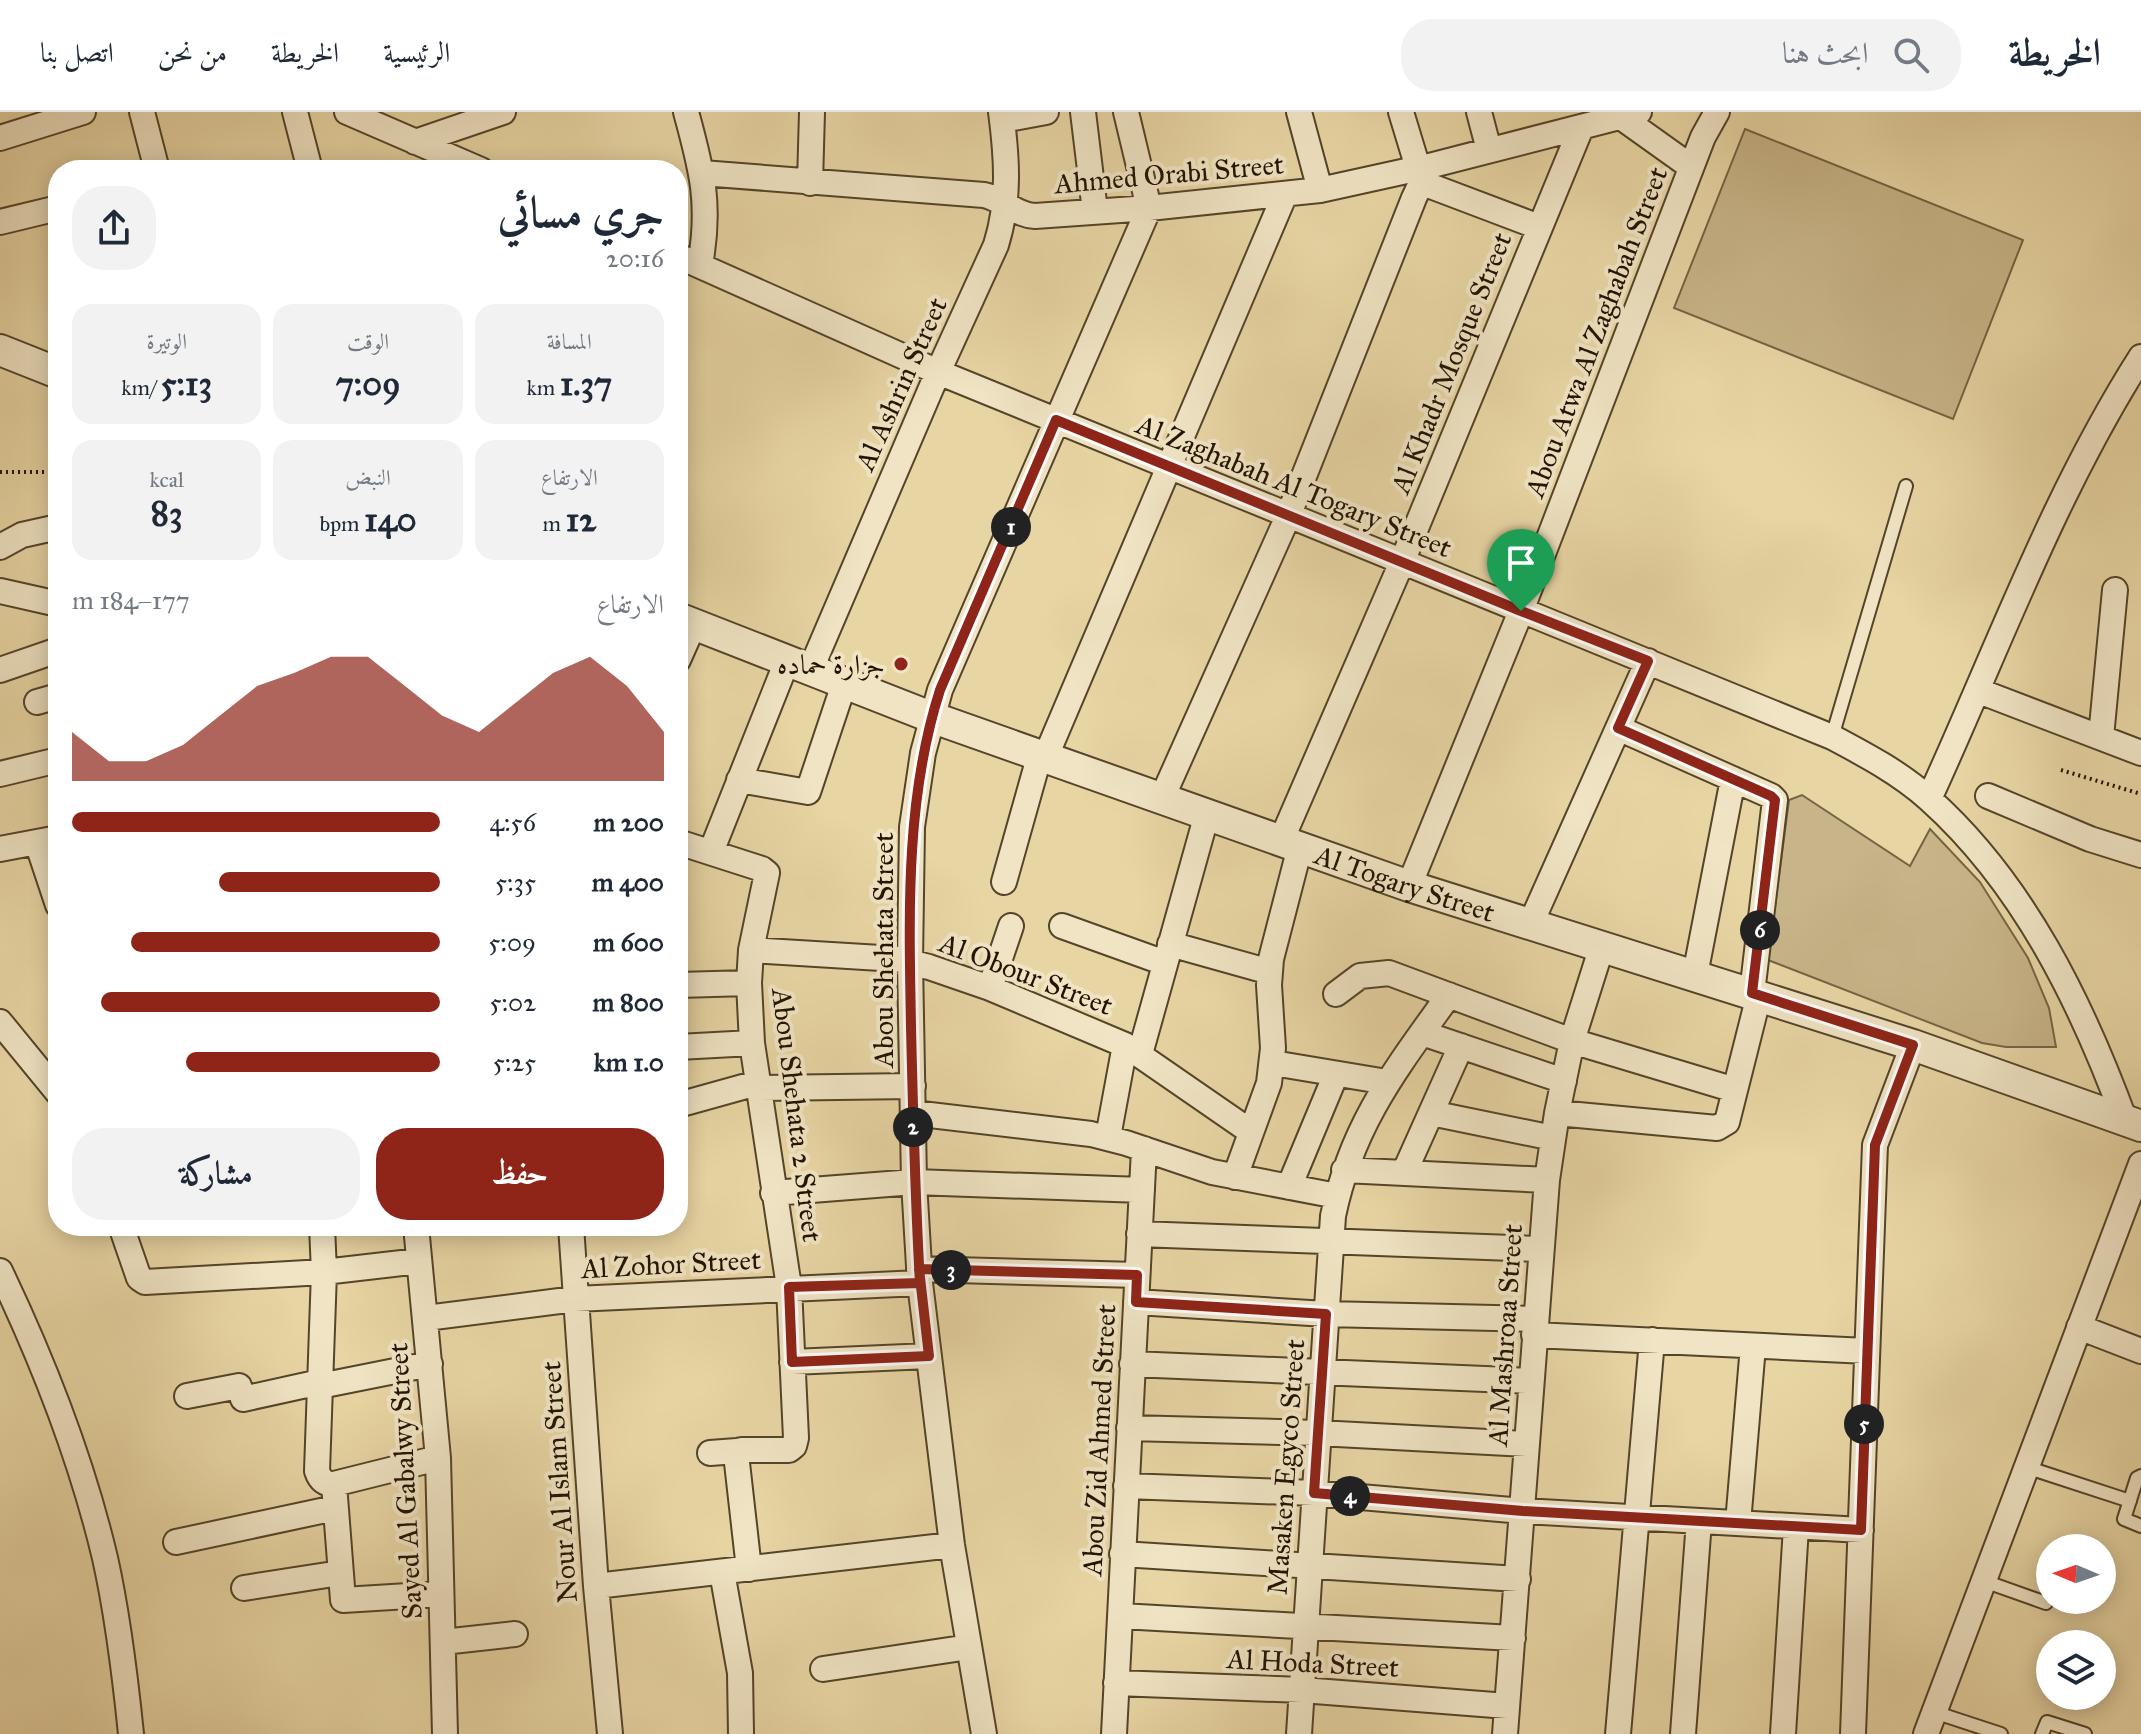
<!DOCTYPE html>
<html lang="ar">
<meta charset="utf-8">
<style>
:root{--surface:#fff;--page:#f2f2f3;--text:#1f2937;--muted:#747a83;--line:#e0e1e3;--accent:#8f2418}
body{margin:0;font-family:"IM FELL Great Primer",Amiri,serif;background:var(--page);color:var(--text);direction:rtl;height:100vh;display:flex;flex-direction:column;font-size:30px;white-space:nowrap}
*{box-sizing:border-box;margin:0}
p{font-size:26px;color:var(--muted)}
.icon{flex:none;width:44px;height:44px;fill:none;stroke:currentColor;stroke-width:2;stroke-linecap:round;stroke-linejoin:round}
.map{position:relative;flex:1;overflow:hidden;direction:ltr}
.sheet{position:absolute;left:48px;top:48px;width:640px;height:1076px;display:flex;flex-direction:column;background:var(--surface);border-radius:32px;box-shadow:0 4px 20px #0003;direction:rtl}
.sheet>*{flex:none}
.needle{width:52px;rotate:272deg}
.fabs{position:absolute;left:2036px;top:1422px;display:grid;gap:16px}
.fabs a{display:grid;place-items:center;width:80px;height:80px;border-radius:50%;background:var(--surface);box-shadow:0 4px 20px #0003;font-size:40px}
.pin{position:absolute;display:grid;place-items:center;width:68px;height:68px;color:#fff;margin:-82px -34px;border-radius:50% 50% 50% 0;rotate:-45deg;box-shadow:0 0 8px #0007}
.pin .icon{rotate:45deg}
.km{position:absolute;width:40px;height:40px;margin:-20px;border-radius:50%;background:#222;color:#fff;font-size:22px;line-height:40px;text-align:center}
.round{display:grid;place-items:center;flex:none;width:84px;height:84px;border-radius:32px;background:var(--page)}
.head{display:flex;align-items:center;justify-content:space-between;height:136px;padding:0 24px}
h1{font-size:44px;font-weight:700;line-height:60px}
.figures{display:grid;grid-template-columns:repeat(3,1fr);gap:12px;height:136px;padding:8px 24px}
.figures div{display:grid;align-content:center;border-radius:20px;background:var(--page);text-align:center}
.figures b{font-size:34px;font-weight:700}
.figures small{font-size:22px;font-weight:400}
.figures p{font-size:22px}
.chart{height:224px;padding:16px 24px}
.chart p{display:flex;justify-content:space-between}
.chart svg{width:100%;height:144px;margin-top:8px;fill:var(--accent);opacity:.7}
.action{display:flex;gap:16px;margin-top:auto;padding:16px 24px}
.action a{flex:1;height:92px;border-radius:32px;background:var(--accent);color:#fff;font-size:32px;font-weight:700;line-height:92px;text-align:center}
.action a+a{background:var(--page);color:var(--text)}
ul{padding:0 24px;list-style:none;font-size:26px}
li{display:grid;grid-template-columns:128px 96px 1fr;align-items:center;height:60px}
li i{height:20px;border-radius:10px;background:var(--accent)}
header{display:flex;align-items:center;gap:48px;box-sizing:border-box;height:112px;padding:0 40px;background:var(--surface);border-bottom:2px solid var(--line)}
header strong{font-size:38px}
nav{display:flex;gap:44px;margin-inline-start:auto;font-size:28px}
.search{width:560px;height:72px;background:var(--page);display:flex;align-items:center;gap:20px;box-sizing:border-box;padding:0 28px;border-radius:32px;color:var(--muted);font-size:30px}
.map>svg:first-child{display:block}
.green{fill:#c7b488;stroke:#756444;stroke-width:2}
.lines{fill:none;stroke-linecap:round;stroke-linejoin:round}
.service-casing{stroke:#544429;stroke-width:16}
.minor-casing{stroke:#544429;stroke-width:28}
.tertiary-casing{stroke:#544429;stroke-width:34}
.path{stroke:#231300;stroke-width:4;stroke-dasharray:2 4;stroke-linecap:butt}
.service{stroke:#f0e4c4;stroke-width:12}
.minor{stroke:#f0e4c4;stroke-width:24}
.tertiary{stroke:#f0e4c4;stroke-width:30}
.route-casing{stroke:#fff;stroke-width:16}
.route{stroke:#8f2418;stroke-width:10}
.poi-dot{fill:#8f2418;stroke:#f0e4c4;stroke-width:3}
.labels{text-anchor:middle;dominant-baseline:central;stroke-width:8;stroke-linejoin:round;paint-order:stroke}
.street-label{font-size:28px;fill:#231300;stroke:#f0e4c4}
.poi-label{font-size:28px;fill:#231300;stroke:#f0e4c4;text-anchor:end}
</style>
<header>
<strong>الخريطة</strong>
<div class="search"><svg class="icon" aria-label="search" viewBox="0 0 24 24"><circle cx="10" cy="10" r="6"/><path d="M15 15l6 6"/></svg>ابحث هنا</div>
<nav><a>الرئيسية</a><a>الخريطة</a><a>من نحن</a><a>اتصل بنا</a></nav>
</header>
<div class="map">
<svg width="2141" height="1622" viewBox="0 0 2141 1622">
<rect width="100%" height="100%" fill="#e8d5a4"/>
<filter id="stains"><feTurbulence type="fractalNoise" baseFrequency=".0025" numOctaves="4"/><feColorMatrix values="0 0 0 0 .2 0 0 0 0 .09 0 0 0 0 .02 0 0 0 .5 -.17"/></filter>
<radialGradient id="worn" r=".72"><stop offset=".6" stop-color="#630" stop-opacity="0"/><stop offset="1" stop-color="#630" stop-opacity=".3"/></radialGradient>
<path class="green" d="M1745,17l278,111 -70,179 -279,-111z
M1802,683l108,71 20,-37 50,53 48,76 21,50 7,39h-50l-24,-4 -214,-83 21,-160z"/>
<g class="lines">
<g class="service-casing">
<path id="service" d="M1832,625l74,-251
M2026,1355l104,34
M2141,1364l-4,2 -13,41 17,7
M1984,1469l62,22
M1934,1600l67,22
M2042,1622l5,-12 38,12"/>
</g>
<g class="minor-casing">
<path id="minor" d="M142,0l15,58
M295,0l15,58
M347,0l134,58
M686,0c16,58 25,93 14,153
M1083,0l12,99
M1299,0l21,78
M1401,0l17,56
M1479,0l10,38
M1620,0l1,5 70,50
M1002,8l44,-8
M0,26l83,-26
M415,30l88,-30
M702,61l282,22c19,4 31,20 51,21l114,-8 171,-18 109,-24 210,-54
M1420,70l119,45
M810,71l2,-71
M0,110l58,-14
M678,144l260,116 894,365c34,18 68,36 97,62 95,85 153,205 196,322
M0,435l22,-12 36,-8
M0,479l58,13
M678,548l16,-36
M0,558l58,-20
M810,559l128,-299 58,-127c14,-45 11,-87 5,-133
M1979,579l162,62
M37,590l21,-6
M1618,616l153,68 4,4 -23,193
M2101,625l14,-147
M1046,644l239,-562
M0,662l58,-14
M739,668l69,12 36,-108
M1988,684l102,43 51,16
M1162,686l127,-284 125,-316 15,-32
M1929,687c68,-148 124,-304 212,-442
M1281,729l121,-279 179,-434
M37,730l21,63
M678,730l84,27 5,4 -16,77 -2,33 3,60 37,244 7,151 -2,8 -5,4h-48l-5,4 13,115
M0,737l58,-11
M711,740l76,-191
M1004,770l36,-128
M1409,774l112,-275 182,-474 14,-25
M1531,811l117,-262
M1062,814l103,37
M1170,832l100,28
M751,838l146,9 32,8 61,21 135,57 126,87
M1695,863l38,-196
M678,873l71,-2
M990,876l21,-62
M1336,882l24,-18 29,-3 183,68 163,49
M0,910l58,71
M1422,921l142,48
M678,935l74,-4
M1140,942l67,-240
M1273,951l114,19
M758,976l155,-2
M678,993l79,-22
M913,1001l178,21 35,9 86,29 125,24
M1431,1001l122,25
M1557,1001l160,15 10,-6 32,-127
M1108,1025l17,-92
M1344,1058l203,10
M1404,1061l57,-127
M1235,1065l34,-94 4,-35 -4,-63 2,-26 29,-112
M1289,1075l47,-113
M773,1081l141,-11 228,8
M121,1114l18,52 6,4 179,-10 95,-11
M322,1114l2,46 -7,199c3,9 8,13 17,13l104,-26
M416,1114l22,232 7,276
M571,1114l25,360 14,148
M1139,1122l401,15
M919,1157l218,6
M0,1159c43,90 82,190 105,287 13,58 20,117 26,176
M1136,1190l190,12 209,5
M426,1206l149,-19 345,-16
M2079,1215l62,24
M1534,1223l333,16
M792,1250l137,-6
M1132,1252l399,17
M320,1274l110,-22
M187,1284l52,-10 4,13 77,-17
M1129,1316l189,5 209,11
M710,1341l27,-2
M334,1372l9,116 98,-6
M1126,1374l188,7 209,18 338,19
M1738,1411l15,-177
M176,1430l159,-34
M1122,1442l396,25
M722,1460l18,101 1,61
M596,1474l356,-41
M244,1476l96,-15
M1121,1504l392,22
M443,1530l72,-8
M823,1557l146,-22
M1116,1571l186,7 205,16
M984,1622l-32,-189 -32,-262 -6,-101 -4,-221 2,-134 11,-74 17,-63 209,-482 -23,-96
M1114,1622l30,-585
M1299,1622l34,-518c19,-92 63,-147 116,-221
M1505,1622l42,-554 10,-67 15,-72 30,-95
M1618,1622l34,-394
M1683,1622l16,-213
M1783,1622l13,-207
M1853,1622l22,-589 38,-100
M1926,1622l215,-570"/>
</g>
<g class="tertiary-casing">
<g id="tertiary">
<path d="M0,238l58,23"/>
<path id="s1" d="M678,506l253,99 478,169 504,159 228,81"/>
</g>
</g>
<path class="path" d="M0,360h58
M2061,658l80,24"/>
<use href="#service" class="service"/>
<use href="#minor" class="minor"/>
<use href="#tertiary" class="tertiary"/>
</g>
<g class="lines">
<g class="route-casing">
<path id="route" d="M1521,499l-465,-191 -116,270c-35,109 -31,224 -29,337 2,86 4,170 9,256l-131,4 3,75 137,-6 -10,-87 218,6 -1,27 190,12 -12,179 209,18 338,19 14,-385 38,-100 -161,-52 23,-193 -4,-4 -153,-68 30,-67 -127,-50"/>
</g>
<use href="#route" class="route"/>
</g>
<circle class="poi-dot" cx="901" cy="552" r="8"/>
<g class="labels">
<g class="street-label">
<text transform="translate(1169 62) rotate(-5)">Ahmed Orabi Street</text>
<text transform="translate(1596 220) rotate(-69)">Abou Atwa Al Zaghabah Street</text>
<text transform="translate(1451 251) rotate(-68)">Al Khadr Mosque Street</text>
<text transform="translate(901 272) rotate(-66)">Al Ashrin Street</text>
<text transform="translate(1294 374) rotate(22)">Al Zaghabah Al Togary Street</text>
<text stroke="none"><textPath href="#s1" startOffset="774">Al Togary Street</textPath></text>
<text transform="translate(883 838) rotate(-90)">Abou Shehata Street</text>
<text transform="translate(1026 862) rotate(21)">Al Obour Street</text>
<text transform="translate(797 1003) rotate(83)">Abou Shehata 2 Street</text>
<text transform="translate(671 1152) rotate(-3)">Al Zohor Street</text>
<text transform="translate(1505 1223) rotate(-86)">Al Mashroaa Street</text>
<text transform="translate(1099 1328) rotate(-87)">Abou Zid Ahmed Street</text>
<text transform="translate(1286 1355) rotate(-86)">Masaken Egyco Street</text>
<text transform="translate(405 1369) rotate(-93)">Sayed Al Gabalwy Street</text>
<text transform="translate(559 1370) rotate(-94)">Nour Al Islam Street</text>
<text transform="translate(1313 1551) rotate(3)">Al Hoda Street</text>
</g>
<g class="poi-label">
<text x="885" y="552">جزارة حماده</text>
</g>
</g>
<rect width="100%" height="100%" filter="url(#stains)"/>
<rect width="100%" height="100%" fill="url(#worn)"/>
</svg>
<div class="fabs">
<a><svg class="needle" viewBox="-14 -14 28 28"><path d="M0-13l5 13h-10z" fill="#e53935"/><path d="M0 13l5-13h-10z" fill="#747a83"/></svg></a>
<a><svg class="icon" aria-label="layers" viewBox="0 0 24 24"><path d="M12 4l9 5-9 5-9-5zM3 14l9 5 9-5"/></svg></a>
</div>
<div class="pin" style="left:1521px;top:499px;background:#1e9e55"><svg class="icon" aria-label="arrive" viewBox="0 0 24 24"><path d="M6 21V4h12l-3 4 3 4H6"/></svg></div>
<b class="km" style="left:1011px;top:415px">1</b>
<b class="km" style="left:913px;top:1015px">2</b>
<b class="km" style="left:951px;top:1158px">3</b>
<b class="km" style="left:1350px;top:1384px">4</b>
<b class="km" style="left:1864px;top:1312px">5</b>
<b class="km" style="left:1760px;top:818px">6</b>
<section class="sheet">
<div class="head"><div><h1>جري مسائي</h1><p>20:16</p></div><a class="round"><svg class="icon" aria-label="share" viewBox="0 0 24 24"><path d="M12 15V3M7 8l5-5 5 5M5 13v7h14v-7"/></svg></a></div>
<div class="figures">
<div><p>المسافة</p><b>1.37<small> km</small></b></div>
<div><p>الوقت</p><b>7:09</b></div>
<div><p>الوتيرة</p><b>5:13<small> /km</small></b></div>
</div>
<div class="figures">
<div><p>الارتفاع</p><b>12<small> m</small></b></div>
<div><p>النبض</p><b>140<small> bpm</small></b></div>
<div><p>kcal</p><b>83</b></div>
</div>
<div class="chart"><p><span>الارتفاع</span>177–184 m</p>
<svg viewBox="0 0 160 44" preserveAspectRatio="none"><path d="M0 44V29L10 38L20 38L30 33L40 24L50 15L60 11L70 6L80 6L90 15L100 24L110 29L120 20L130 11L140 6L150 15L160 29V44z"/></svg>
</div>
<ul>
<li><b>200 m</b>4:56<i style="width:100%"></i></li>
<li><b>400 m</b>5:35<i style="width:60%"></i></li>
<li><b>600 m</b>5:09<i style="width:84%"></i></li>
<li><b>800 m</b>5:02<i style="width:92%"></i></li>
<li><b>1.0 km</b>5:25<i style="width:69%"></i></li>
</ul>
<div class="action"><a>حفظ</a><a>مشاركة</a></div>
</section>
</div>
